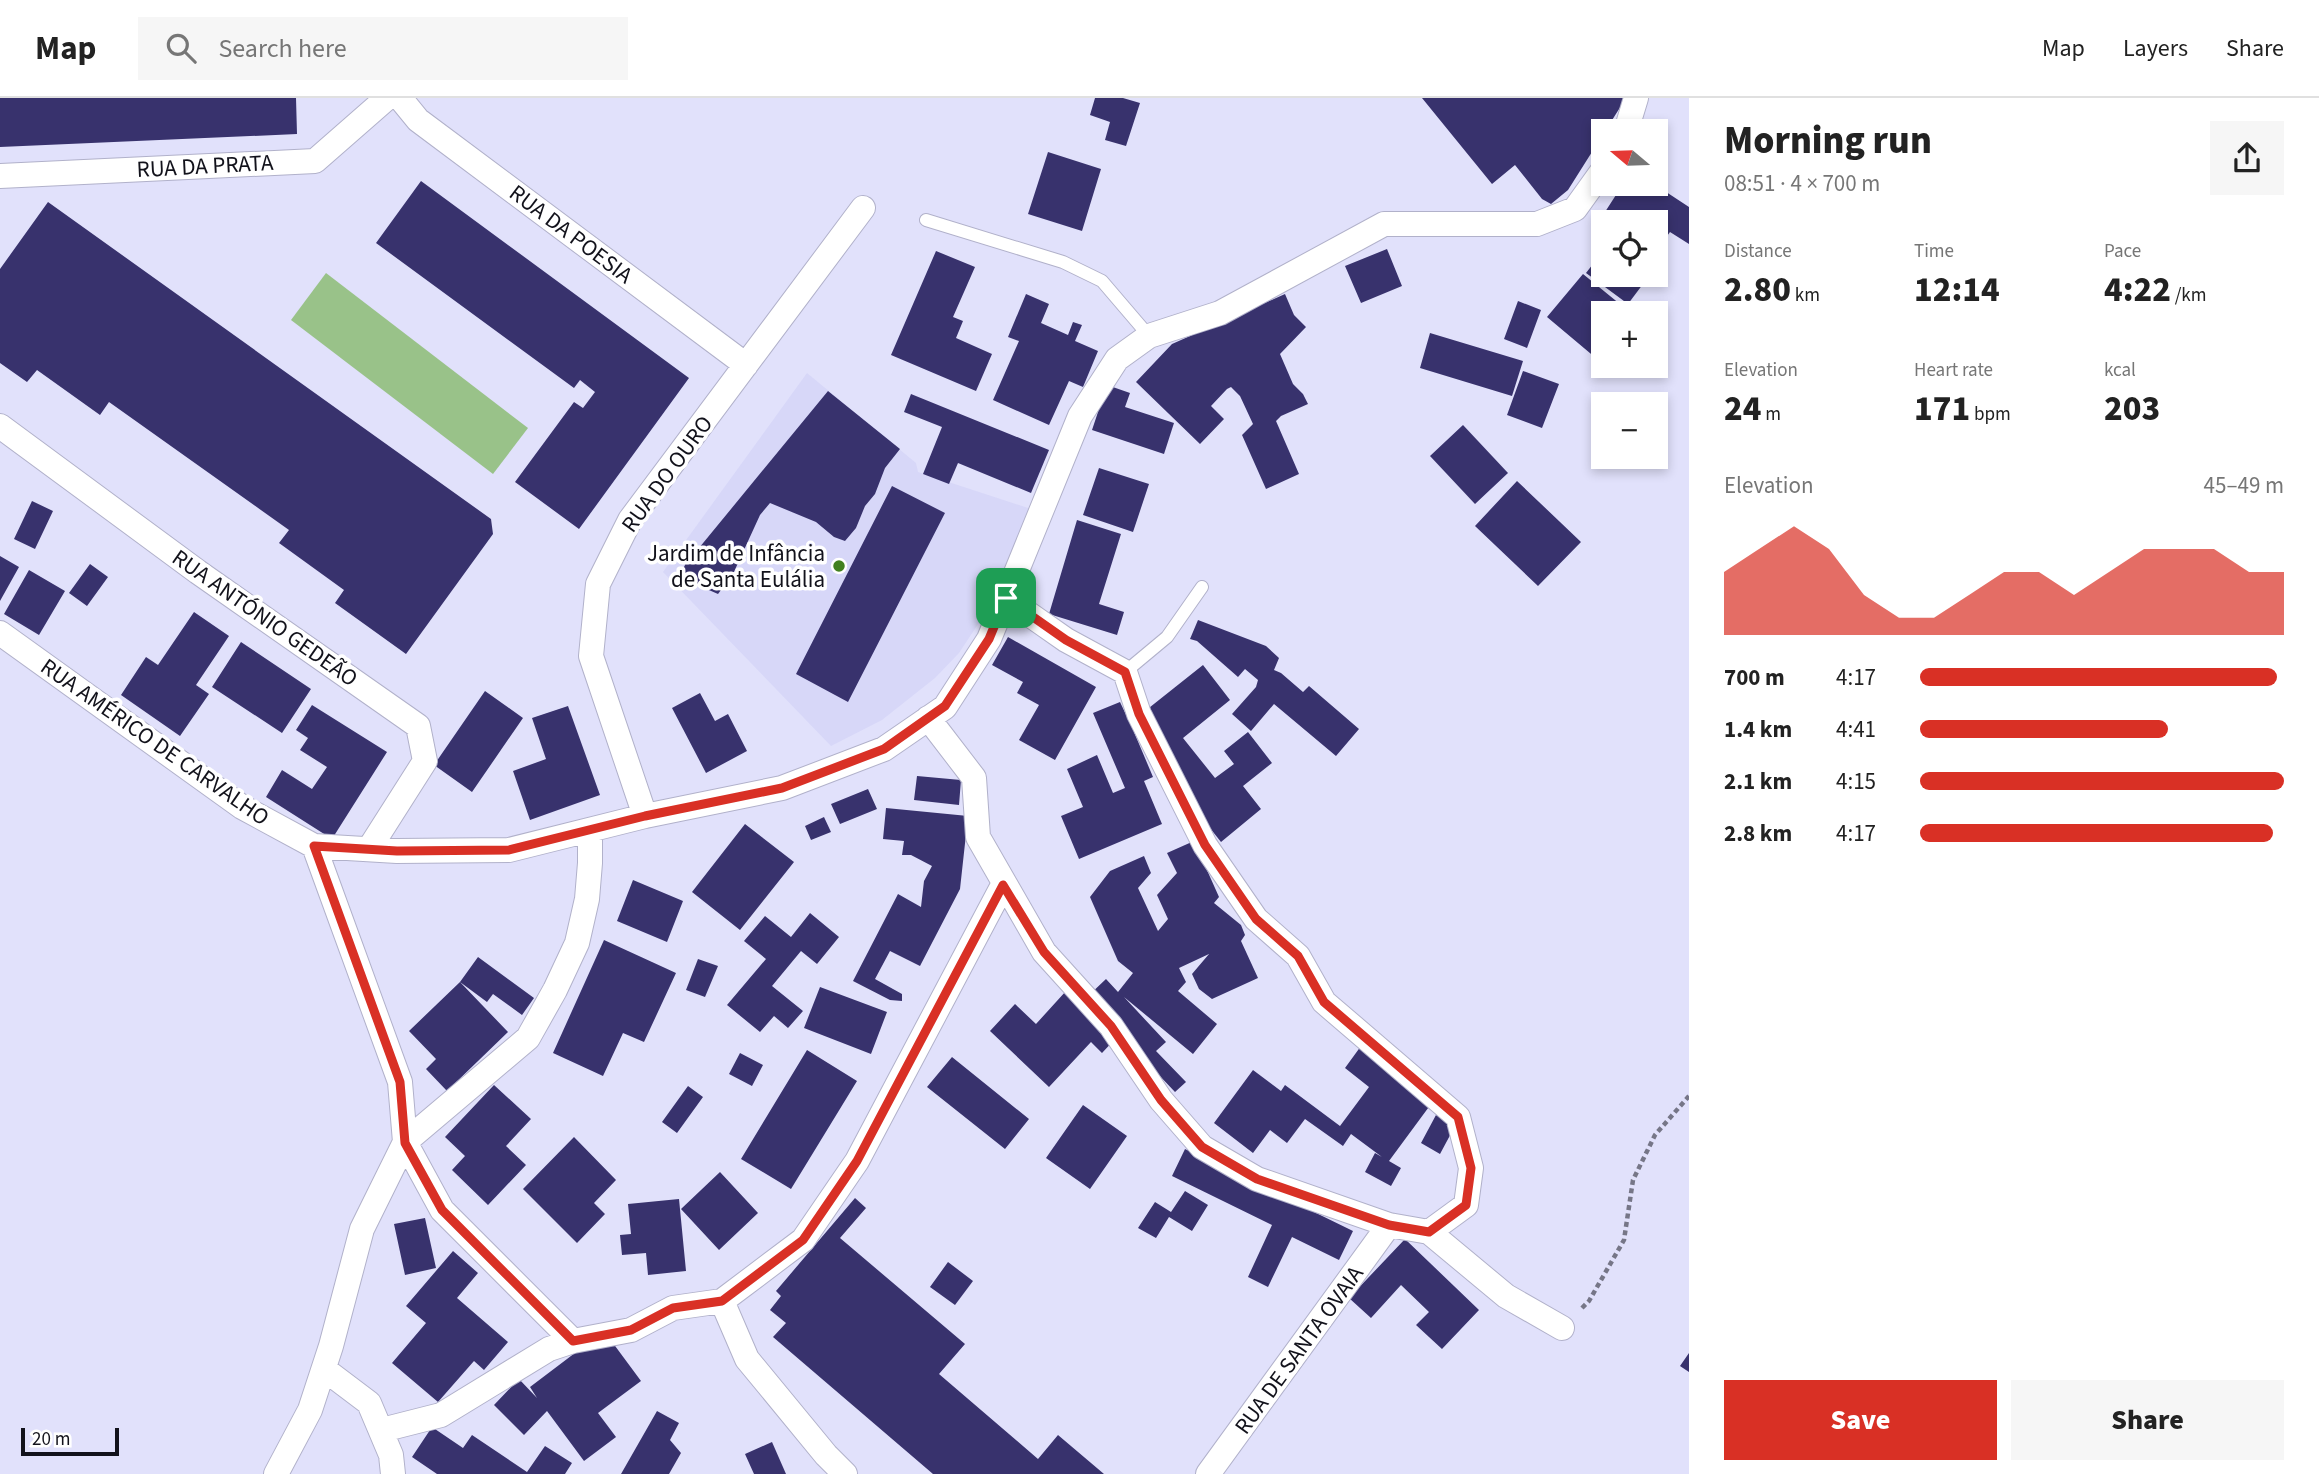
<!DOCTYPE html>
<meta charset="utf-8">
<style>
:root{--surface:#fff;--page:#f6f6f6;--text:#222;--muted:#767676;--line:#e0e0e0;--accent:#d93025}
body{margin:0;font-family:"Source Sans 3",sans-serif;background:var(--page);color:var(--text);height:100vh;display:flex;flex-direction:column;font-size:26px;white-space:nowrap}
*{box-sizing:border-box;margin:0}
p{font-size:23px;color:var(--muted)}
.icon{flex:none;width:38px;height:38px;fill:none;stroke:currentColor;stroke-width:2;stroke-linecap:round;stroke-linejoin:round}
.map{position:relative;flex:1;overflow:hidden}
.sheet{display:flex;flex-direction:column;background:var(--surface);width:630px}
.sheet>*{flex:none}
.needle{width:46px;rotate:289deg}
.fabs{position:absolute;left:1591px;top:21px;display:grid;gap:14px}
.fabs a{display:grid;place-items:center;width:77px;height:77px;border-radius:0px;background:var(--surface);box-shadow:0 4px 10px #0003;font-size:35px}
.scale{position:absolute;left:21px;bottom:18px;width:98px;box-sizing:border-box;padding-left:7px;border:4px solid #12121b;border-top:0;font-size:19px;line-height:24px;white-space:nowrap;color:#12121b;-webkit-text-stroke:5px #fff;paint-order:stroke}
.pin{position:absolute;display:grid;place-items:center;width:60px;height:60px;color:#fff;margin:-30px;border-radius:14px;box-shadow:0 4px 10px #0006}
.round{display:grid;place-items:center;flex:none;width:74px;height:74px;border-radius:0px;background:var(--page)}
.overview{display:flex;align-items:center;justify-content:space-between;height:119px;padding:0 35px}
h1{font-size:38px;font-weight:800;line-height:52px}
.figures{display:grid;grid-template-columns:repeat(3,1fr);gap:10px;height:119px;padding:7px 35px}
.figures div{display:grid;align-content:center}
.figures b{font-size:35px;font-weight:800}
.figures small{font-size:19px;font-weight:400}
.figures p{font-size:19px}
.chart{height:196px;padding:14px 35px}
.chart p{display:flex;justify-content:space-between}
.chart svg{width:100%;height:126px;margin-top:7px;fill:var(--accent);opacity:.7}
.cta{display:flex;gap:14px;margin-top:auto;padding:14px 35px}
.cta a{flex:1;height:80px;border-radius:0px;background:var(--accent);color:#fff;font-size:28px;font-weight:800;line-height:80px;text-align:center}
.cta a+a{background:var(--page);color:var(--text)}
ul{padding:0 35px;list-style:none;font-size:23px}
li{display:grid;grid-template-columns:112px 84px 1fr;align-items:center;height:52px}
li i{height:18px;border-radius:9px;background:var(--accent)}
header{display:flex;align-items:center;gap:42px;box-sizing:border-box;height:98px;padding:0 35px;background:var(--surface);border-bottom:2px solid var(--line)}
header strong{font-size:33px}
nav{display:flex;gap:38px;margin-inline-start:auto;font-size:24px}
.search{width:490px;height:63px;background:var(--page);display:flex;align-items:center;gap:18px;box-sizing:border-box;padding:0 24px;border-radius:0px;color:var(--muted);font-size:26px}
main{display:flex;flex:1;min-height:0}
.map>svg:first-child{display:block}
.built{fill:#d7d7f8}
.green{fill:#99c289}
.building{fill:#38326d}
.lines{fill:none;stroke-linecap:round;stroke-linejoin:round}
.lane-casing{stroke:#b1b1ca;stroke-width:14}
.street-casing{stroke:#b1b1ca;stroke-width:26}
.path{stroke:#767687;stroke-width:4.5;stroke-dasharray:5 3.5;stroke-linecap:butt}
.lane{stroke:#fff;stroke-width:12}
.street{stroke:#fff;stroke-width:24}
.route-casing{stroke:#fff;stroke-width:14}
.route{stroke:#d93025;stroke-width:9}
.poi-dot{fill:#41801f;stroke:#fff;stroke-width:2.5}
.labels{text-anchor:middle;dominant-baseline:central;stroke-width:7;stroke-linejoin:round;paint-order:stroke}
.street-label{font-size:23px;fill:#12121b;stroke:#fff}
.poi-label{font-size:23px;fill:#12121b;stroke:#fff;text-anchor:end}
</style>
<header>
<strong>Map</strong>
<div class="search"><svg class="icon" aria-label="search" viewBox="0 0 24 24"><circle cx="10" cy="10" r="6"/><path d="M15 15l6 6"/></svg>Search here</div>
<nav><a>Map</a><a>Layers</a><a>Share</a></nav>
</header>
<main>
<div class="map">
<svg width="1689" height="1376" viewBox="0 0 1689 1376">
<rect width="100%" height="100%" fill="#e1e1fb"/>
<path class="built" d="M807,275l109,90 2,9 116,38 -40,90 -35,53 -24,25 -53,42 -51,26 -168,-174z"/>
<path class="green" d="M326,175l202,155 -35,46 -202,-154z"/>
<path class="building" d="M0,0h296l1,36 -297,13z
M1095,0h28l17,5 -14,43 -21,-6 5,-18 -20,-7z
M1422,0h204l-58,92 -17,14 -9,-5 -27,-34 -23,19z
M1048,54l53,17 -19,62 -54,-17z
M421,83l268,197 -110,151 -64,-47 59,-80 9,6 12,-16 -15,-12 -6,8 -198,-145z
M1623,86h31l35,23v37l-19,-12 -11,15 -3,-2v-23h-35l-16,-10z
M48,104l443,317 2,15 -87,120 -71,-51 9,-13 -65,-47 10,-13 -180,-128 -9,13 -63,-45 -10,12 -27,-19v-94z
M1387,151l15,37 -41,17 -16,-37z
M936,153l39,16 -22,50 10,4 -7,17 36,16 -16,37 -85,-36z
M1603,153v24h36l7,5 -18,24 -42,-31z
M1583,176l43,35 -3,4h-20v24l-5,7 5,4v16l-56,-47z
M1026,196l23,10 -8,19 27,12 5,-13 9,3 -7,16 23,10 -15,36 -14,-6 -20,44 -56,-25 26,-59 -11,-4z
M1285,196l9,21 12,12 -26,27 13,30 10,10 5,10 -27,12 -5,5 23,53 -33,15 -24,-54 11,-11 -13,-28 -9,-9 -4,2 -16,17 13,13 -24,25 -64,-62 36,-38z
M1518,203l23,9 -14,38 -23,-9z
M1430,235l93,28 -11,35 -92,-28z
M1605,268h20l-8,10z
M1523,273l36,13 -17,44 -35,-13z
M1107,287l23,8 -5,14 49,16 -10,31 -72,-24z
M828,293l72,58 -15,19 -10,26 -10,12 -9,22 -11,13 -11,-4 -18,-15 -46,-19 -10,12 -27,59 -15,20 -16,-7 -20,-16 3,-6z
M911,296l138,56 -18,43 -73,-30 -9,21 -26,-10 19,-47 -38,-15z
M1463,327l45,48 -33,31 -45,-48z
M1099,370l50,16 -16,48 -50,-17z
M1517,383l64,61 -43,44 -63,-60z
M892,388l53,27 -97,189 -52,-28z
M32,403l21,10 -18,38 -21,-10z
M1077,422l44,14 -22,70 25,8 -7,23 -68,-21z
M0,458l19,11 -19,34z
M90,466l18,13 -21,29 -18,-13z
M29,472l36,21 -26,44 -35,-21z
M194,514l35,24 -33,49 13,9 -29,42 -59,-41 25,-38 12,8z
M1198,522l68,26 13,12 -5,12 7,3 22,19 6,-6 50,43 -23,27 -62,-52 -23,27 -19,-17 24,-27 2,-7 -13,-11 -7,8 -41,-36 -7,-2z
M1008,539l88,50 -41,73 -36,-20 20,-35 -22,-12 6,-11 -31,-17z
M241,544l70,47 -29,44 -70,-46z
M1203,567l27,35 -47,38 32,40 19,-14 -10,-13 24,-19 24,31 -29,23 18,23 -40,33 -87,-110 19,45 -9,4 18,43 -83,35 -18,-43 22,-9 -16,-38 30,-14 16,38 12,-5 -32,-75 27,-11 10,21z
M485,593l38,27 -51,74 -38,-27z
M700,595l15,28 13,-7 19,37 -41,22 -34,-65z
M312,607l75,47 -55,87 -66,-42 16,-27 30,19 15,-22 -27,-17 8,-12 -12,-8z
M568,608l32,89 -70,25 -17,-49 33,-12 -14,-41z
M917,678l44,4 -2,25 -45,-5z
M868,691l9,20 -37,15 -9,-20z
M886,710l82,8 -8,73 -40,77 -30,-15 -15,28 27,15v7l-12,-1 -37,-19 45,-87 23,13 3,-26 8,-15 -21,-11h-9l2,-14 -21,-2z
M824,719l7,15 -20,8 -6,-14z
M745,726l49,38 -54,68 -48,-38z
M1194,743l25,56 -5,6 27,22 4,10 -4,6 17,37 -46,21 -13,-10 -7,-15 17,-20 -30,14 7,14 -8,9 39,33 -24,30 -69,-57 42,45 -10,9 30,31 -11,10 -89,-94 20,-19 12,13 15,-19 -15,-12 -28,-64 20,-26 34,-15 7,17 -13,15 20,43 10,-12 -11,-24 20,-22 -10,-20z
M633,782l50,21 -16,41 -50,-21z
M810,815l29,24 -22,27 -16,-13 -29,35 31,25 -15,17 -14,-12 -14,16 -33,-27 39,-46 -22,-18 21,-25 26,21z
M604,842l72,33 -32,69 -21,-9 -20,43 -50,-23z
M478,859l56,41 -12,17 -29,-21 -6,8 -27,-20z
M698,861l20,7 -13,31 -19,-7z
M460,884l48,50 -61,59 -21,-22 10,-10 -27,-28z
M820,889l67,25 -16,42 -67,-26z
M1066,893l50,47 -14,15 -11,-11 -42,45 -59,-56 25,-27 21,20z
M1361,948l73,54 -45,61 12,7 -10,18 -26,-14 10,-19 7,4 -31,-23 -8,12 -38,-27 -18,24 -17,-13 -17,23 -39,-30 39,-53 28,21 4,-6 55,41 29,-39 -24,-19z
M807,952l50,31 -66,108 -50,-30z
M740,955l23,12 -11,21 -23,-12z
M952,959l77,62 -24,30 -78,-62z
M494,987l37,34 -25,27 20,19 -38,40 -36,-35 13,-14 -20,-19z
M688,988l15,11 -26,36 -15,-11z
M1083,1007l44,31 -37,53 -44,-31z
M1436,1017l19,11 -15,28 -19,-11z
M574,1039l42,43 -22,23 11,11 -28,29 -54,-54z
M1185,1051l168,82 -14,29 -47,-23 -24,50 -20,-10 24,-52 -100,-49z
M720,1074l38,41 -39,37 -38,-41z
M1185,1093l23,14 -16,26 -23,-14 -13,21 -18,-10 17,-26 16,10z
M855,1100l11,10 -26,30 125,106 -26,30 99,85 20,-24 46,39h-171l-160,-137 13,-14 -16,-13 11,-14 -5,-5z
M679,1101l7,72 -38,4 -2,-22 -24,2 -2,-20 11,-1 -3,-30z
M425,1120l11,50 -31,7 -11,-51z
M1405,1141l74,71 -37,39 -26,-24 13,-13 -28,-27 -30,33 -22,-20z
M453,1153l25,22 -21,25 51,44 -24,28 -10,-9 -36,41 -46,-39 34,-40 -20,-17z
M948,1164l25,19 -18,24 -25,-18z
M604,1233l37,50 -43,32 18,24 -32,24 -37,-50 -23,24 -30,-30 25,-26 18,19 -7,-11z
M1689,1255v19l-9,-6z
M657,1313l22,12 -9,17 11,13 -12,21h-48z
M432,1329l31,21 9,-13 55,37 18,-26 27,17 -7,11h-128l-25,-17z
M772,1344l14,32h-32l-9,-20z"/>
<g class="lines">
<g class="lane-casing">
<path id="lane" d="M926,122l137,42 39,19 47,55
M1125,574l42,-35 35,-50"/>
</g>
<g class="street-casing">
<path id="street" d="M400,0l18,22 328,245
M1626,33l10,-33
M0,78l315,-15 72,-63
M0,328l198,146 220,154 7,35 -56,88
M1006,500l60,42 59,32 14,42 66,131 51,74 42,37 26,46 134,115 13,51 -5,37 -37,27
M0,535l242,174 72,39 83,5 112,-1 136,-34 137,-28 102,-39 61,-42 44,-68 91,-223 37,-57 32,-23 71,-23 164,-89h153l38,-15 28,-39
M928,620l46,60 4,59 66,115 67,74 50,74 41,47 55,32 132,46 40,7 77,64 56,32
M645,718l-54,-160 7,-72 32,-64 233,-312
M590,732v33l-3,36 -10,44 -22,47 -27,48 -123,104 37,68 131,131 58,-11 42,-22 49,-7 81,-61 54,-79 146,-276
M722,1203l25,58 79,96 19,19
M324,1271l45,34 22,52 2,19
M382,1332l59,-15 108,-66 24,-8
M276,1376l34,-64 21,-64 31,-117 43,-87 -5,-60 -86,-236
M1208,1376l181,-249"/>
</g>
<path class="path" d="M1582,1210l7,-7 35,-61 9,-60 22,-45 34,-39"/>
<use href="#lane" class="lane"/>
<use href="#street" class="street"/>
</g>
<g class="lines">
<g class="route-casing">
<path id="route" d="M1006,500l60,42 59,32 14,42 66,131 51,74 42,37 26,46 134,115 13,51 -5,37 -37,27 -40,-7 -132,-46 -55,-32 -41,-47 -50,-74 -67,-74 -41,-67 -146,276 -54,79 -81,61 -49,7 -42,22 -58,11 -131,-131 -37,-67 -5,-61 -86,-236 83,5 112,-1 136,-34 137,-28 102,-39 61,-43 44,-67z"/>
</g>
<use href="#route" class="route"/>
</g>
<circle class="poi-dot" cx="839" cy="468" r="7"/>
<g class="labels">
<g class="street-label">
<text transform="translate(205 68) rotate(-3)">RUA DA PRATA</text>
<text transform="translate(571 136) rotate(37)">RUA DA POESIA</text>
<text transform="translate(667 376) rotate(-54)">RUA DO OURO</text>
<text transform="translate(265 520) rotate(35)">RUA ANTÓNIO GEDEÃO</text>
<text transform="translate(155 644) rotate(35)">RUA AMÉRICO DE CARVALHO</text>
<text transform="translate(1299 1252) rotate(-54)">RUA DE SANTA OVAIA</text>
</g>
<g class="poi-label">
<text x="825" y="455">Jardim de Infância<tspan x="825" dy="26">de Santa Eulália</tspan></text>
</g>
</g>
</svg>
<div class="fabs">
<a><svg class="needle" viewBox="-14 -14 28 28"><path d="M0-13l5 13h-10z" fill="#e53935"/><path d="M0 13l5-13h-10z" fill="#767676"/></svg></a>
<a><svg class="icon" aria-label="locate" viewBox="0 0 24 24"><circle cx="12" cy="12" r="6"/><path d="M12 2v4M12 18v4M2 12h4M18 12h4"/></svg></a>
<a>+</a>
<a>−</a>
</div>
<div class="scale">20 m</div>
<div class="pin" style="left:1006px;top:500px;background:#1e9e55"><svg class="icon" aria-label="arrive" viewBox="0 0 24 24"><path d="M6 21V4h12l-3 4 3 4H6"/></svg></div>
</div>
<section class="sheet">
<div class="overview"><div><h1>Morning run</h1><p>08:51 · 4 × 700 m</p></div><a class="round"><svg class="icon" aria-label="share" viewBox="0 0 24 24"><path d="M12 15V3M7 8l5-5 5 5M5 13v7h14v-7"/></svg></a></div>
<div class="figures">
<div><p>Distance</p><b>2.80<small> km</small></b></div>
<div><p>Time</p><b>12:14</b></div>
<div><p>Pace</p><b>4:22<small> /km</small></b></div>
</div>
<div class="figures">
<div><p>Elevation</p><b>24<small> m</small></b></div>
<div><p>Heart rate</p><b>171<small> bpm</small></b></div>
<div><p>kcal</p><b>203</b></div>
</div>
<div class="chart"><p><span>Elevation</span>45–49 m</p>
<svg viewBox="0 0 160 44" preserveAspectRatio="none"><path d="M0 44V22L10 14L20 6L30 14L40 30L50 38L60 38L70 30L80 22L90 22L100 30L110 22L120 14L130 14L140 14L150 22L160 22V44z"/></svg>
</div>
<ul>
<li><b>700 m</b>4:17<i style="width:98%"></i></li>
<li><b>1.4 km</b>4:41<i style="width:68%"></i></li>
<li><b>2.1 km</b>4:15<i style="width:100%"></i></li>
<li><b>2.8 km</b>4:17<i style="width:97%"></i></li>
</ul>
<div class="cta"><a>Save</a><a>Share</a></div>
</section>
</main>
